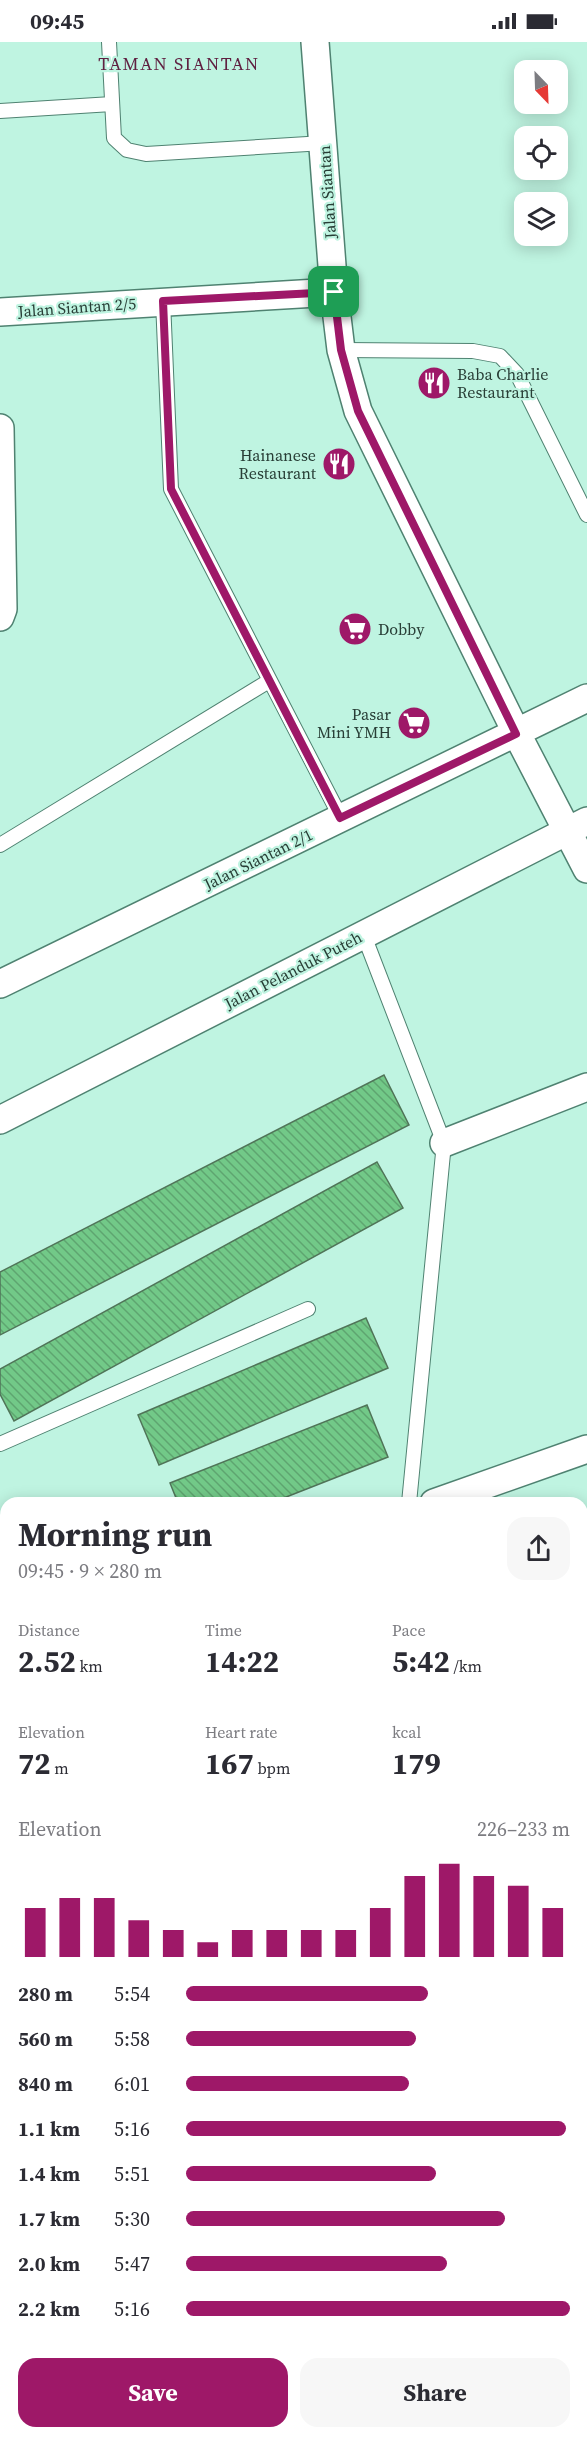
<!DOCTYPE html>
<meta charset="utf-8">
<style>
:root{--surface:#fff;--page:#f7f7f7;--text:#2b2b33;--muted:#7c7c81;--accent:#9e1868}
body{margin:0;font-family:"Source Serif 4",serif;background:var(--page);color:var(--text);height:100vh;display:flex;flex-direction:column;font-size:22px;white-space:nowrap}
*{box-sizing:border-box;margin:0}
p{font-size:20px;color:var(--muted)}
.icon{flex:none;width:33px;height:33px;fill:none;stroke:currentColor;stroke-width:2;stroke-linecap:round;stroke-linejoin:round}
.map{position:relative;flex:1;overflow:hidden}
.side{position:absolute;left:0px;top:1455px;width:588px;height:942px;display:flex;flex-direction:column;background:var(--surface);border-radius:18px 18px 0 0;box-shadow:0 3px 15px #0003}
.side>*{flex:none}
.needle{width:39px;rotate:157deg}
.buttons{position:absolute;left:514px;top:18px;display:grid;gap:12px}
.buttons a{display:grid;place-items:center;width:54px;height:54px;border-radius:12px;background:var(--surface);box-shadow:0 3px 15px #0003;font-size:30px}
.pin{position:absolute;display:grid;place-items:center;width:51px;height:51px;color:#fff;margin:-26px;border-radius:12px;box-shadow:0 3px 9px #0006}
.round{display:grid;place-items:center;flex:none;width:63px;height:63px;border-radius:18px;background:var(--page)}
.head{display:flex;align-items:center;justify-content:space-between;height:102px;padding:0 18px}
h1{font-size:33px;font-weight:700;line-height:45px}
.metrics{display:grid;grid-template-columns:repeat(3,1fr);gap:9px;height:102px;padding:6px 18px}
.metrics div{display:grid;align-content:center}
.metrics b{font-size:30px;font-weight:700}
.metrics small{font-size:16px;font-weight:400}
.metrics p{font-size:16px}
.chart{height:168px;padding:12px 18px}
.chart p{display:flex;justify-content:space-between}
.chart svg{width:100%;height:108px;margin-top:6px;stroke:var(--accent);stroke-width:6}
.cta{display:flex;gap:12px;margin-top:auto;padding:12px 18px}
.cta a{flex:1;height:69px;border-radius:18px;background:var(--accent);color:#fff;font-size:24px;font-weight:700;line-height:69px;text-align:center}
.cta a+a{background:var(--page);color:var(--text)}
ul{padding:0 18px;list-style:none;font-size:20px}
li{display:grid;grid-template-columns:96px 72px 1fr;align-items:center;height:45px}
li i{height:15px;border-radius:8px;background:var(--accent)}
.status{display:flex;justify-content:space-between;align-items:center;height:42px;padding:0 30px;background:var(--surface);direction:ltr}
.status svg{height:16px;fill:currentColor}
.map>svg:first-child{display:block}
.grass{fill:url(#grass-dots)}
.building{fill:url(#building-back-hatch);stroke:#507458;stroke-width:1.5}
.lines{fill:none;stroke-linecap:round;stroke-linejoin:round}
.lane-casing{stroke:#4f8271;stroke-width:16}
.street-casing{stroke:#4f8271;stroke-width:30}
.lane{stroke:#fff;stroke-width:14}
.street{stroke:#fff;stroke-width:27}
.route-casing{stroke:#fff;stroke-width:12}
.route{stroke:#9e1868;stroke-width:8}
.labels{text-anchor:middle;dominant-baseline:central;stroke-width:4.5;stroke-linejoin:round;paint-order:stroke}
.street-label{font-size:16px;fill:#283e36;stroke:#bff4e1}
.poi-label{font-size:16px;fill:#283e36;stroke:#bff4e1;text-anchor:start}
.neighbourhood-label{font-size:18px;letter-spacing:1.5px;fill:#5f2041;stroke:#bff4e1}
</style>
<div class="status"><b>09:45</b><svg viewBox="0 0 49 12"><path d="M0 12V9h3v3zM5 12V6h3v6zM10 12V3h3v9zM15 12V0h3v12zM26 1h20v11H26zM47 4h2v5h-2z"/></svg></div>
<div class="map">
<svg width="587" height="2397" viewBox="0 0 587 2397">
<defs>
<pattern id="grass-dots" width="8" height="8" patternUnits="userSpaceOnUse" patternTransform="scale(1.5)"><rect width="8" height="8" fill="#8bd5bc"/><path d="M2 2h.1M6 6h.1" fill="none" stroke="#72ae9a" stroke-width="1.8" stroke-linecap="round"/></pattern>
<pattern id="building-back-hatch" width="6" height="6" patternUnits="userSpaceOnUse" patternTransform="scale(1.5)"><rect width="6" height="6" fill="#72c988"/><path d="M-1 5l2 2M0 0l6 6M5-1l2 2" fill="none" stroke="#5ea570"/></pattern>
</defs>
<rect width="100%" height="100%" fill="#bff4e1"/>
<path class="grass" d="M138,2391h400v6h-400z"/>
<path class="building" d="M384,1033l25,50 -409,210v-63z
M377,1120l26,46 -389,213 -14,-27v-25z
M366,1276l22,50 -229,97 -21,-50z
M367,1363l21,52 -117,46h-93l-8,-20z"/>
<g class="lines">
<g class="lane-casing">
<path id="lane" d="M109,0l5,96 13,12 19,4 178,-11
M0,69l112,-7
M163,259l8,188 170,329
M341,308l132,1 27,5 17,18 70,141
M0,803l269,-164
M363,891l81,210 -35,360
M0,1402l308,-135
M582,1597l5,-2
M582,1951l5,-2
M0,2006l6,-1
M582,2267l5,-2"/>
</g>
<g class="street-casing">
<path id="street" d="M315,0l19,250 7,58 17,61 159,323 70,135
M0,270l334,-20
M0,386l3,181 -3,8
M0,942l587,-286
M0,1078l587,-299
M444,1101l143,-56
M434,1461l153,-54
M0,1623l6,26
M582,2107l5,-2
M107,2391l1,6
M566,2397v-6"/>
</g>
<use href="#lane" class="lane"/>
<use href="#street" class="street"/>
</g>
<g class="lines">
<g class="route-casing">
<path id="route" d="M334,250l7,58 17,61 158,323 -176,84 -169,-329 -8,-188z"/>
</g>
<use href="#route" class="route"/>
</g>
<defs>
<g id="restaurant-disc" transform="scale(1.725)"><circle r="9.5" fill="#9e1868" stroke="#bff4e1"/><path d="M-5-6h1v4h1v-4h1v4h1v-4h1v5L-1.5 .5V6h-2V.5L-5-1ZM5-6V6H3V1.5H1.5Q1.5-4 5-6Z" fill="#fff"/></g>
<g id="supermarket-disc" transform="scale(1.725)"><circle r="9.5" fill="#9e1868" stroke="#bff4e1"/><path d="M-6-5.5h2.5l.6 2H6L4.5 2H-2.5L-4.4-4H-6ZM-1.5 3.2a1.3 1.3 0 1 0 .1 0ZM3 3.2a1.3 1.3 0 1 0 .1 0Z" fill="#fff"/></g>
</defs>
<g fill-rule="evenodd">
<use href="#restaurant-disc" x="434" y="341"/>
<use href="#restaurant-disc" x="339" y="422"/>
<use href="#supermarket-disc" x="355" y="587"/>
<use href="#supermarket-disc" x="414" y="681"/>
</g>
<g class="labels">
<g class="street-label">
<text transform="translate(327 150) rotate(-94)">Jalan Siantan</text>
<text transform="translate(77 265) rotate(-4)">Jalan Siantan 2/5</text>
<text transform="translate(258 817) rotate(-26)">Jalan Siantan 2/1</text>
<text transform="translate(293 928) rotate(-27)">Jalan Pelanduk Puteh</text>
</g>
<g class="poi-label">
<text x="457" y="332">Baba Charlie<tspan x="457" dy="18">Restaurant</tspan></text>
<text x="316" y="413" text-anchor="end">Hainanese<tspan x="316" dy="18">Restaurant</tspan></text>
<text x="378" y="587">Dobby</text>
<text x="391" y="672" text-anchor="end">Pasar<tspan x="391" dy="18">Mini YMH</tspan></text>
</g>
<g class="neighbourhood-label">
<text x="179" y="21">TAMAN SIANTAN</text>
</g>
</g>
</svg>
<div class="buttons">
<a><svg class="needle" viewBox="-14 -14 28 28"><path d="M0-13l5 13h-10z" fill="#e53935"/><path d="M0 13l5-13h-10z" fill="#7c7c81"/></svg></a>
<a><svg class="icon" aria-label="locate" viewBox="0 0 24 24"><circle cx="12" cy="12" r="6"/><path d="M12 2v4M12 18v4M2 12h4M18 12h4"/></svg></a>
<a><svg class="icon" aria-label="layers" viewBox="0 0 24 24"><path d="M12 4l9 5-9 5-9-5zM3 14l9 5 9-5"/></svg></a>
</div>
<div class="pin" style="left:334px;top:250px;background:#1e9e55"><svg class="icon" aria-label="arrive" viewBox="0 0 24 24"><path d="M6 21V4h12l-3 4 3 4H6"/></svg></div>
<section class="side">
<div class="head"><div><h1>Morning run</h1><p>09:45 · 9 × 280 m</p></div><a class="round"><svg class="icon" aria-label="share" viewBox="0 0 24 24"><path d="M12 15V3M7 8l5-5 5 5M5 13v7h14v-7"/></svg></a></div>
<div class="metrics">
<div><p>Distance</p><b>2.52<small> km</small></b></div>
<div><p>Time</p><b>14:22</b></div>
<div><p>Pace</p><b>5:42<small> /km</small></b></div>
</div>
<div class="metrics">
<div><p>Elevation</p><b>72<small> m</small></b></div>
<div><p>Heart rate</p><b>167<small> bpm</small></b></div>
<div><p>kcal</p><b>179</b></div>
</div>
<div class="chart"><p><span>Elevation</span>226–233 m</p>
<svg viewBox="0 0 160 44" preserveAspectRatio="none"><path d="M5 44V24M15 44V20M25 44V20M35 44V29M45 44V33M55 44V38M65 44V33M75 44V33M85 44V33M95 44V33M105 44V24M115 44V11M125 44V6M135 44V11M145 44V15M155 44V24"/></svg>
</div>
<ul>
<li><b>280 m</b>5:54<i style="width:63%"></i></li>
<li><b>560 m</b>5:58<i style="width:60%"></i></li>
<li><b>840 m</b>6:01<i style="width:58%"></i></li>
<li><b>1.1 km</b>5:16<i style="width:99%"></i></li>
<li><b>1.4 km</b>5:51<i style="width:65%"></i></li>
<li><b>1.7 km</b>5:30<i style="width:83%"></i></li>
<li><b>2.0 km</b>5:47<i style="width:68%"></i></li>
<li><b>2.2 km</b>5:16<i style="width:100%"></i></li>
</ul>
<div class="cta"><a>Save</a><a>Share</a></div>
</section>
</div>
